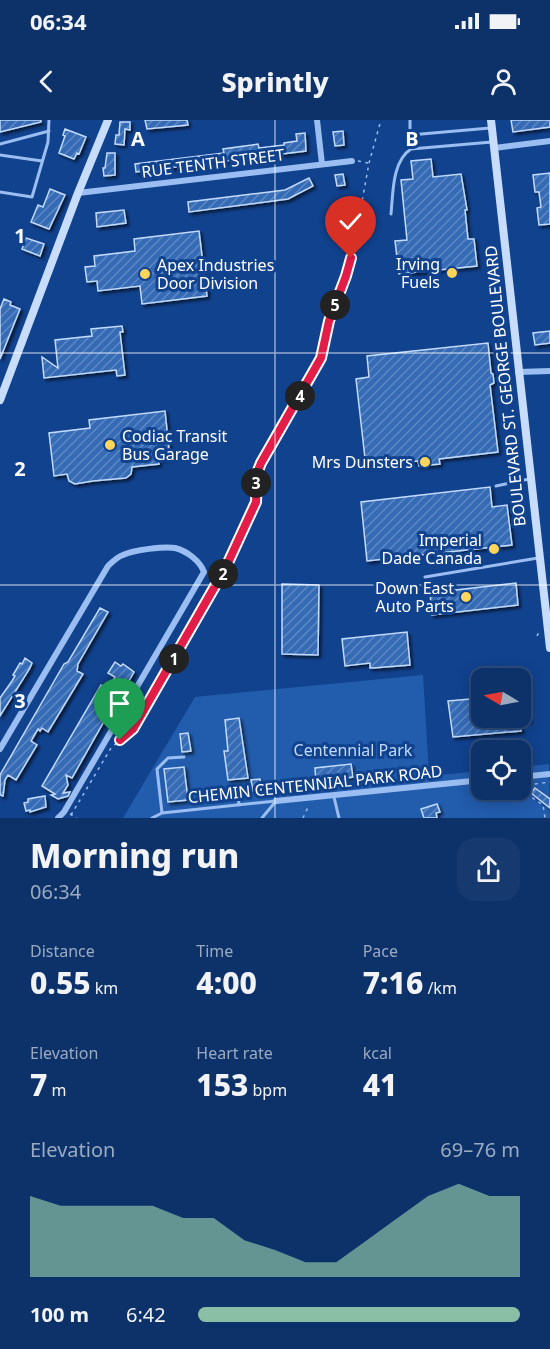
<!DOCTYPE html>
<meta charset="utf-8">
<style>
:root{--surface:#0d326a;--page:#163a70;--text:#f1f3f6;--muted:#9aaac1;--line:#2d4d7e;--accent:#8abfa5}
body{margin:0;font-family:"Noto Sans",sans-serif;background:var(--page);color:var(--text);height:100vh;display:flex;flex-direction:column;font-size:22px;white-space:nowrap}
*{box-sizing:border-box;margin:0}
p{font-size:20px;color:var(--muted)}
.icon{flex:none;width:33px;height:33px;fill:none;stroke:currentColor;stroke-width:2;stroke-linecap:round;stroke-linejoin:round}
.map{position:relative;height:698px;overflow:hidden}
.sheet{display:flex;flex-direction:column;background:var(--surface);flex:1}
.sheet>*{flex:none}
.needle{width:39px;rotate:280deg}
.controls{position:absolute;left:471px;top:548px;display:grid;gap:12px}
.controls a{display:grid;place-items:center;width:60px;height:60px;border-radius:12px;background:var(--surface);box-shadow:0 3px 15px #0003,0 0 0 2px var(--line);font-size:30px}
.pin{position:absolute;display:grid;place-items:center;width:51px;height:51px;color:#fff;margin:-62px -26px;border-radius:50% 50% 50% 0;rotate:-45deg;box-shadow:0 0 6px #0007}
.pin .icon{rotate:45deg}
.km{position:absolute;width:30px;height:30px;margin:-15px;border-radius:50%;background:#222;color:#fff;font-size:16px;line-height:30px;text-align:center}
.round{display:grid;place-items:center;flex:none;width:63px;height:63px;border-radius:18px;background:var(--page)}
.summary{display:flex;align-items:center;justify-content:space-between;height:102px;padding:0 30px}
h1{font-size:33px;font-weight:800;line-height:45px}
.stats{display:grid;grid-template-columns:repeat(3,1fr);gap:9px;height:102px;padding:6px 30px}
.stats div{display:grid;align-content:center}
.stats b{font-size:30px;font-weight:800}
.stats small{font-size:16px;font-weight:400}
.stats p{font-size:16px}
.chart{height:168px;padding:12px 30px}
.chart p{display:flex;justify-content:space-between}
.chart svg{width:100%;height:108px;margin-top:6px;fill:var(--accent);opacity:.7}
ul{padding:0 30px;list-style:none;font-size:20px}
li{display:grid;grid-template-columns:96px 72px 1fr;align-items:center;height:45px}
li i{height:15px;border-radius:8px;background:var(--accent)}
.status{display:flex;justify-content:space-between;align-items:center;height:42px;padding:0 30px;background:var(--surface);direction:ltr}
.status svg{height:16px;fill:currentColor}
header{display:flex;justify-content:space-between;align-items:center;height:78px;padding:0 30px;background:var(--surface);font-size:27px;font-weight:800}
.map>svg:first-child{display:block}
.green{fill:#225cad}
.building{fill:url(#building-hatch);stroke:#c1dafd;stroke-width:1.5;filter:url(#shadow)}
.lines{fill:none;stroke-linecap:round;stroke-linejoin:round}
.path{stroke:#9abef2;stroke-width:1.5;stroke-dasharray:3 4.5;stroke-linecap:butt}
.service{stroke:#9abef2;stroke-width:3}
.minor{stroke:#9abef2;stroke-width:6}
.secondary{stroke:#c8ddfc;stroke-width:8}
.route-casing{stroke:#fff;stroke-width:12}
.route{stroke:#e11d48;stroke-width:8}
.grid{fill:none;stroke:#fff;stroke-width:1.5;stroke-opacity:0.55}
.poi-dot{fill:#ffd65b;stroke:#11428e;stroke-width:2}
.labels{text-anchor:middle;dominant-baseline:central;stroke-width:6;stroke-linejoin:round;paint-order:stroke}
.street-label{font-size:16px;fill:#fff;stroke:#11428e}
.poi-label{font-size:16px;fill:#fff;stroke:#11428e;text-anchor:end}
.park-label{font-size:16px;fill:#c1dafd;stroke:#11428e}
.grid-label{font-size:20px;text-anchor:middle;font-weight:bold;fill:#fff;stroke:#11428e;stroke-width:6;stroke-linejoin:round;paint-order:stroke}
</style>
<div class="status"><b>06:34</b><svg viewBox="0 0 49 12"><path d="M0 12V9h3v3zM5 12V6h3v6zM10 12V3h3v9zM15 12V0h3v12zM26 1h20v11H26zM47 4h2v5h-2z"/></svg></div>
<header><svg class="icon" aria-label="back" viewBox="0 0 24 24"><path d="M15 5l-7 7 7 7"/></svg>Sprintly<svg class="icon" aria-label="person" viewBox="0 0 24 24"><circle cx="12" cy="8" r="4"/><path d="M4 21q1-7 8-7t8 7"/></svg></header>
<div class="map">
<svg width="550" height="698" viewBox="0 0 550 698">
<defs>
<pattern id="building-hatch" width="6" height="6" patternUnits="userSpaceOnUse" patternTransform="scale(1.5)"><rect width="6" height="6" fill="#346ab5"/><path d="M-1 1l2-2M0 6l6-6M5 7l2-2" fill="none" stroke="#5d88c4"/></pattern>
<filter id="shadow"><feDropShadow dx="2.5" dy="2.5" stdDeviation="1.5" flood-color="#0009"/></filter>
</defs>
<rect width="100%" height="100%" fill="#11428e"/>
<path class="green" d="M423,555l6,101 52,-5 1,18h38l1,-22 28,-3 1,54h-427l72,-121z"/>
<path class="building" d="M0,0h41v2l-41,10z
M145,0h42l1,5 -41,4z
M511,0h39v7l-37,5z
M120,2h10v8l-5,-1 -1,16 -9,-1 1,-9h3z
M65,9l21,8 -7,17 -2,-1 -3,6 -15,-6 6,-17 -2,-1z
M343,11l1,14 -9,1 -2,-14z
M305,13l1,18 -170,21 -1,-8 89,-11 -1,-4 29,-4 6,-1 1,4 25,-3v-2l13,-2 -1,-7z
M107,33h8v22l-11,1 -1,-8h2z
M431,39l2,18 28,-3 6,36h-2l3,29h6l3,27 -78,8 -4,-33 12,-1 -6,-60 12,-1 -2,-18z
M550,53v51l-11,1 -2,-17 4,-1 -2,-15h-4l-2,-17z
M343,54l2,11 -8,1 -2,-11z
M309,58l4,8 -25,13 -99,13 -1,-10 97,-12z
M50,69l15,6 -16,34 -18,-7 7,-17 5,2z
M124,90l2,13 -29,4 -1,-14z
M199,111l8,65 -65,8 -2,-18 -42,5 -1,-10 -10,1 -2,-15 10,-1 -1,-10 41,-5 -1,-12z
M26,118l18,6 -4,12 -18,-7z
M4,179l7,3 -1,3 10,4 -20,50v-50z
M122,206l1,6h-3l5,43 -8,1 -1,-6 -72,8 -2,-21 16,11 -3,-28 37,-4 -1,-7z
M550,211v12l-15,2 -2,-12z
M488,223l3,30 2,1 1,9 -4,2 8,67 -59,7 1,5 -21,2 -1,-5 -52,6 -10,-88 13,-2 -2,-21z
M165,291l5,47 -12,1 1,5 -27,3 -1,7 -5,4 -33,3 -18,3 -6,-3 -2,-7 -13,2 -5,-43 41,-5 -1,-8z
M490,367l2,20 15,-2 5,40 -145,16 -6,-59z
M516,463l2,22 -86,10 -2,-22z
M282,464l37,1 -1,70 -36,-1z
M100,488l8,4 -30,52 -1,7 6,3 -35,58 -6,-4 -2,3 -2,-2 -7,12 6,4 -21,35 -8,-5 -3,5 -2,16 -3,-1v-20l64,-111 4,-2z
M407,512l3,33 -37,3h-3v-5l-25,3 -3,-27z
M25,538l7,5 -2,5 -30,48v-18l12,-17 3,-5 -2,-1 7,-12 2,1z
M115,542l6,4 2,-2 11,8 -8,14h-2l-52,92 -6,-3 2,10 -5,8 7,-1 -2,4 -10,3 -7,-4 4,-1 -13,-8 59,-101 7,4 7,-12 -7,-4z
M520,572h4l5,29 -9,2 1,8 -68,6 -5,-36 34,-3v19h38z
M239,598l9,60 -20,2 -4,-29h4l-3,-31z
M188,613l3,18 -9,1 -2,-18z
M351,644l2,13 -37,5 -1,-14z
M184,647l4,33 -20,2 -4,-33z
M260,659l1,11 -8,1 -2,-11z
M535,668l15,11v9l-19,-15z
M45,676l1,11 -16,5v-2l-4,1 -2,-8 4,-1v-3z
M437,684l3,8 -4,1 1,5h-13l-3,-9z"/>
<g class="lines">
<path class="path" d="M358,41l10,2
M537,516l3,-6
M520,666l30,-4
M520,669l23,16 2,13
M70,694l7,4
M71,695l40,-67 22,-19 94,-162 29,-65 1,-29 4,-10 60,-105 8,-37 17,-45 12,-52 11,-61 12,-43
M303,698l6,-13"/>
<path class="service" d="M410,0v15l80,-7
M410,15l1,14 81,-7
M0,24l49,-13
M0,35l42,6
M0,72l32,5 16,-55 1,-22
M391,94c2,-20 1,-53 20,-65
M496,366l33,-7
M425,457l113,-19
M238,675l1,10
M334,677l5,21
M162,693l-5,-44 11,-11 16,-1
M152,698l10,-5 114,-12
M262,698l14,-17"/>
<path class="minor" d="M317,0l5,44
M494,28l56,-7
M78,73l274,-32
M518,252l32,-1
M0,629l108,-183c5,-5 9,-9 15,-11 10,-5 42,-9 52,-7 12,3 25,13 29,24l-140,240 -6,6
M520,657l30,-3
M276,681l206,-21"/>
<path class="secondary" d="M491,0l59,528
M0,280l78,-207 30,-73"/>
</g>
<g class="lines">
<g class="route-casing">
<path id="route" d="M120,620l13,-11 93,-162 30,-65 1,-29 4,-10 60,-105 8,-37 17,-45 5,-18"/>
</g>
<use href="#route" class="route"/>
</g>
<path class="grid" d="M275,0v698M0,233h550M0,465h550"/>
<g class="poi-dot">
<circle cx="452" cy="153" r="6"/>
<circle cx="145" cy="154" r="6"/>
<circle cx="110" cy="325" r="6"/>
<circle cx="425" cy="342" r="6"/>
<circle cx="494" cy="429" r="6"/>
<circle cx="466" cy="477" r="6"/>
</g>
<g class="labels">
<g class="street-label">
<text transform="translate(213 43) rotate(-7)">RUE TENTH STREET</text>
<text transform="translate(505 266) rotate(-96)">BOULEVARD ST. GEORGE BOULEVARD</text>
<text transform="translate(315 664) rotate(-6)">CHEMIN CENTENNIAL PARK ROAD</text>
</g>
<g class="poi-label">
<text x="440" y="144">Irving<tspan x="440" dy="18">Fuels</tspan></text>
<text x="157" y="145" text-anchor="start">Apex Industries<tspan x="157" dy="18">Door Division</tspan></text>
<text x="122" y="316" text-anchor="start">Codiac Transit<tspan x="122" dy="18">Bus Garage</tspan></text>
<text x="413" y="342">Mrs Dunsters</text>
<text x="482" y="420">Imperial<tspan x="482" dy="18">Dade Canada</tspan></text>
<text x="454" y="468">Down East<tspan x="454" dy="18">Auto Parts</tspan></text>
</g>
<g class="park-label">
<text x="353" y="630">Centennial Park</text>
</g>
</g>
<g class="grid-label">
<text x="138" y="26">A</text>
<text x="412" y="26">B</text>
<text x="20" y="123">1</text>
<text x="20" y="356">2</text>
<text x="20" y="588">3</text>
</g>
</svg>
<div class="controls">
<a><svg class="needle" viewBox="-14 -14 28 28"><path d="M0-13l5 13h-10z" fill="#e53935"/><path d="M0 13l5-13h-10z" fill="#9aaac1"/></svg></a>
<a><svg class="icon" aria-label="locate" viewBox="0 0 24 24"><circle cx="12" cy="12" r="6"/><path d="M12 2v4M12 18v4M2 12h4M18 12h4"/></svg></a>
</div>
<div class="pin" style="left:120px;top:620px;background:#1e9e55"><svg class="icon" aria-label="arrive" viewBox="0 0 24 24"><path d="M6 21V4h12l-3 4 3 4H6"/></svg></div>
<div class="pin" style="left:351px;top:138px;background:#d93025"><svg class="icon" aria-label="check" viewBox="0 0 24 24"><path d="M5 12l5 5 9-10"/></svg></div>
<b class="km" style="left:174px;top:539px">1</b>
<b class="km" style="left:223px;top:454px">2</b>
<b class="km" style="left:256px;top:363px">3</b>
<b class="km" style="left:300px;top:276px">4</b>
<b class="km" style="left:335px;top:185px">5</b>
</div>
<section class="sheet">
<div class="summary"><div><h1>Morning run</h1><p>06:34</p></div><a class="round"><svg class="icon" aria-label="share" viewBox="0 0 24 24"><path d="M12 15V3M7 8l5-5 5 5M5 13v7h14v-7"/></svg></a></div>
<div class="stats">
<div><p>Distance</p><b>0.55<small> km</small></b></div>
<div><p>Time</p><b>4:00</b></div>
<div><p>Pace</p><b>7:16<small> /km</small></b></div>
</div>
<div class="stats">
<div><p>Elevation</p><b>7<small> m</small></b></div>
<div><p>Heart rate</p><b>153<small> bpm</small></b></div>
<div><p>kcal</p><b>41</b></div>
</div>
<div class="chart"><p><span>Elevation</span>69–76 m</p>
<svg viewBox="0 0 160 44" preserveAspectRatio="none"><path d="M0 44V11L10 15L20 15L30 15L40 15L50 20L60 20L70 29L80 33L90 38L100 38L110 29L120 20L130 11L140 6L150 11L160 11V44z"/></svg>
</div>
<ul>
<li><b>100 m</b>6:42<i style="width:100%"></i></li>
</ul>
</section>
